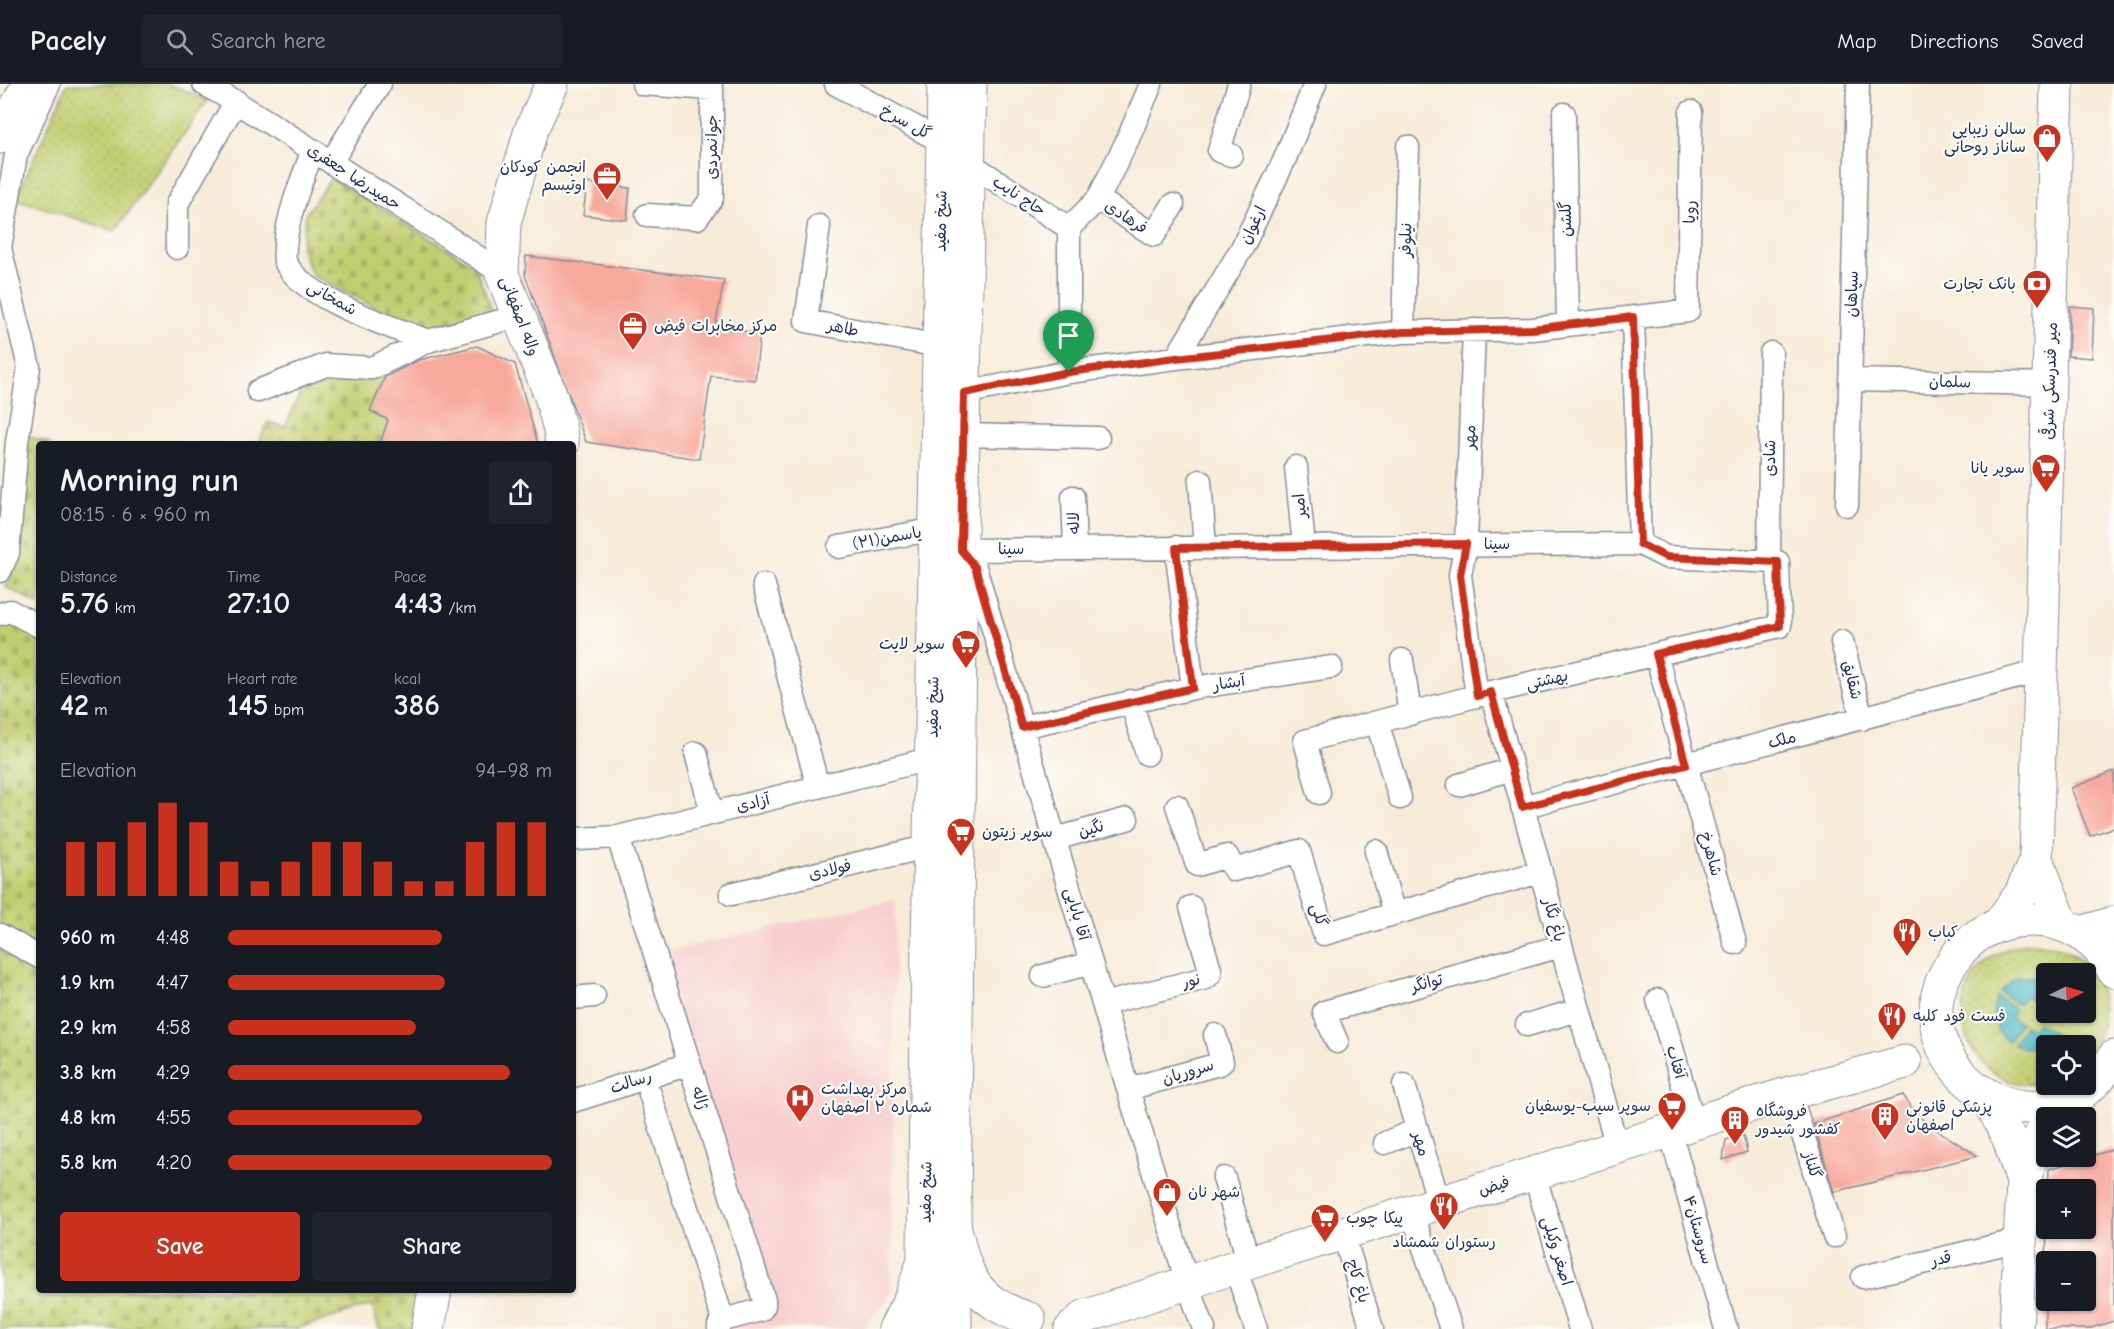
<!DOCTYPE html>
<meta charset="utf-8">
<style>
:root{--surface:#171b24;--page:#20242c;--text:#f1f3f6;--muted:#9ea1a6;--line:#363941;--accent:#c8321e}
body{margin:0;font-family:"Comic Neue","Playpen Sans Arabic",sans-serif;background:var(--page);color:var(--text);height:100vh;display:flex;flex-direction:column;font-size:22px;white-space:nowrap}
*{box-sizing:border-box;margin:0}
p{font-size:20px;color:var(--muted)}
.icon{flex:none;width:33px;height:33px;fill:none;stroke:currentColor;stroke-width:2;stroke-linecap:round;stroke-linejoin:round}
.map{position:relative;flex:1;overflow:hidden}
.side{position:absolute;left:36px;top:357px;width:540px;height:852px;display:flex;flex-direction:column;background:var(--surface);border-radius:6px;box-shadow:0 2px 4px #0004}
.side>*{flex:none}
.needle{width:39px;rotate:85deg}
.fabs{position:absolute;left:2036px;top:879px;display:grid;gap:12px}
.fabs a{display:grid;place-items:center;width:60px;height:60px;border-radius:6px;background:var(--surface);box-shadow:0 2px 4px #0004;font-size:30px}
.pin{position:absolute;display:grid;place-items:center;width:51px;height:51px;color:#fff;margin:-62px -26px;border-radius:50% 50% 50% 0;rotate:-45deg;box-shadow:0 0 6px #0007}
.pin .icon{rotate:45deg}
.round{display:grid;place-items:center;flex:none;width:63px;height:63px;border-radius:6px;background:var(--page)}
.head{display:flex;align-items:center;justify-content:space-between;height:102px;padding:0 24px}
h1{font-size:33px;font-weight:700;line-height:45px}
.metrics{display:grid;grid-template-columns:repeat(3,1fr);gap:9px;height:102px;padding:6px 24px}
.metrics div{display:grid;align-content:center}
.metrics b{font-size:30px;font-weight:700}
.metrics small{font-size:16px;font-weight:400}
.metrics p{font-size:16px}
.chart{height:168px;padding:12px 24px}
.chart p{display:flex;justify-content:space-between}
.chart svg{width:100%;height:108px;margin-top:6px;stroke:var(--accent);stroke-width:6}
.button{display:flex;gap:12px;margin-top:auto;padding:12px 24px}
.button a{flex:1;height:69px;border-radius:6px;background:var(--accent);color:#fff;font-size:24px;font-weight:700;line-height:69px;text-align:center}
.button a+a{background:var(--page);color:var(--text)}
ul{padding:0 24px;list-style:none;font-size:20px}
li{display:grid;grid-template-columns:96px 72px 1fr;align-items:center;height:45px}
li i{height:15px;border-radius:8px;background:var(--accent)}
header{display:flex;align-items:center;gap:36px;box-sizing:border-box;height:84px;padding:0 30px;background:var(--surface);border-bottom:2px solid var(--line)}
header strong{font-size:28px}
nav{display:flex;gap:33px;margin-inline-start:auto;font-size:21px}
.search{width:420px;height:54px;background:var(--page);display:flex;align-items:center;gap:15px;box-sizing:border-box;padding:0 21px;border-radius:6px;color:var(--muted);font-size:22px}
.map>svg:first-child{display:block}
.built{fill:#f7d0ce}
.cemetery{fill:url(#cemetery-stones);stroke:#6e7e67;stroke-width:1.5}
.park{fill:url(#park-dots);stroke:#6e7e67;stroke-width:1.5;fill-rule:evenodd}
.water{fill:url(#water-ripples);stroke:#30728f;stroke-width:1.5}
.building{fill:#f7a99c}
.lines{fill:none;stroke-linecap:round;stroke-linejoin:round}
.street-casing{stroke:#888d9a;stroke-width:25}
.secondary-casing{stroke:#888d9a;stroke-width:35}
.primary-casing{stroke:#888d9a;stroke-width:35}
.street{stroke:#fff;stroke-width:22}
.secondary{stroke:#fff;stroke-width:33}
.primary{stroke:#fff;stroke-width:33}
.route-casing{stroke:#fff;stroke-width:12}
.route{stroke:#c8321e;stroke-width:8}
.labels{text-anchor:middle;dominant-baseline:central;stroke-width:4.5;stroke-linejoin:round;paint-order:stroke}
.street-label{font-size:16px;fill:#1b2f5e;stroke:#fdfcf7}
.poi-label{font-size:16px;fill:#1b2f5e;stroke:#fdfcf7;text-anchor:start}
</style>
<header>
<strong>Pacely</strong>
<div class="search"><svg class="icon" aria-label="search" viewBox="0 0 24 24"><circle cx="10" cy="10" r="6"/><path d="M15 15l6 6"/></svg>Search here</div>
<nav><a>Map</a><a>Directions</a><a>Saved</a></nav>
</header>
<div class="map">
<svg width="2114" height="1245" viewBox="0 0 2114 1245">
<defs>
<pattern id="cemetery-stones" width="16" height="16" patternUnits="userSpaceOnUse" patternTransform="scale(1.5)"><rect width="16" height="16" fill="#c1ce70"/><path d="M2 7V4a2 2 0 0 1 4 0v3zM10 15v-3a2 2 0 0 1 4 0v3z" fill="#a5b163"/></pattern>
<pattern id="park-dots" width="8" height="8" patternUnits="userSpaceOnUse" patternTransform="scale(1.5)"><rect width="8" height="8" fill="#c1ce70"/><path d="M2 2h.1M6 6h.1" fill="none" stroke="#a5b163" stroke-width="1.8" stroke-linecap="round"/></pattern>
<pattern id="water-ripples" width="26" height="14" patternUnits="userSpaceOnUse" patternTransform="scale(1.5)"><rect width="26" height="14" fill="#46b5c0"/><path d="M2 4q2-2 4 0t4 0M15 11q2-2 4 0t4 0" fill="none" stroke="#3a949f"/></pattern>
</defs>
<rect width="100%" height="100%" fill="#fdfcf7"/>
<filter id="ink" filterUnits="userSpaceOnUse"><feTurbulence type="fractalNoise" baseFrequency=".0167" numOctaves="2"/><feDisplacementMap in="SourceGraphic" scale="12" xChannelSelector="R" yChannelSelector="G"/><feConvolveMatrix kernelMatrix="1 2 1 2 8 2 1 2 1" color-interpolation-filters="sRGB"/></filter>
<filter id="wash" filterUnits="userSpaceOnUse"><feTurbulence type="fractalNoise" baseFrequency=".008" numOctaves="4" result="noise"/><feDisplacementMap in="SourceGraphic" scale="24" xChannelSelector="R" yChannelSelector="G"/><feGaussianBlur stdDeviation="1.35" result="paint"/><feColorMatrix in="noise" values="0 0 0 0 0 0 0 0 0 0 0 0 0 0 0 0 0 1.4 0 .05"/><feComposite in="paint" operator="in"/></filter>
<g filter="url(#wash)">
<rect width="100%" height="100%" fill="#f6ebd7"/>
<path class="built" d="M895,816l-4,394 -28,35h-144l42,-19 -106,-356z"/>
<path class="cemetery" d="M331,94l144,88 17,46 -71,18 -108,-54 -12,-28 5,-34z
M388,284l-17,43 18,9 -9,24h-122l10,-22 17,5 20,-45 22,-9 32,6z
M29,352l22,8h-12v161l-33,-18 12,-25 3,-117z
M5,535l34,18v313l-39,-22v-306z
M0,865l39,22v319h381l-6,39h-35l-7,-24 -76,24h-296z"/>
<path class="park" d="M67,0h102l39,16 -93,131 -99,-32z
M2027,859c16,0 31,2 45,11 37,24 40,75 13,107v-15h-39v37c-87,17 -124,-118 -19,-140zM2046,890h39v38h-39z"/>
<path class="water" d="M2020,893h9l15,3 -12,20 -8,-4 -6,9 -18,-13 13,-12z
M1997,913l18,12 -4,8 9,6 -12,19c-15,-12 -18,-27 -11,-45z
M2037,939l19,11c-13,13 -25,17 -43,11l11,-20 8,5z"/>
<g id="blocks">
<path class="building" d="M587,99l43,5 -3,32 -44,-5z
M526,172l198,24 -9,48 45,5 -5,47 -44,-4 -12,83 -113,-17 -61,-167z
M2070,222l24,2 -2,50 -24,-2z
M477,262l38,18 23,80h-158l8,-24 -18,-9 15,-34 34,-17z
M2114,687v56l-24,9 -19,-48z
M1903,1011l14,20 15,12 46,29 -144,36 -20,-68z
M1743,1051l4,17 -24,8 3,-20z
M2114,1065v172l-26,8h-43v-29h40v-38h-39l1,-34h38v-38h-37l1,-21z"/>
</g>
</g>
<g filter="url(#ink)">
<use href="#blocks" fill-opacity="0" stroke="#888d9a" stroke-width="1.5"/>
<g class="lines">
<g class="street-casing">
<path id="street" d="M204,0c51,28 99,60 148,92 51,32 101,63 150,98
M643,0l69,5v109l-15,20 -50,-3
M836,0l108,59
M1564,30l4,210
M313,66c-12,32 -25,63 -28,97 0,5 -1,10 0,14 15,37 107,66 143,80
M1231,71l-12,-4 20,-67
M331,78l49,-78
M969,79l100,65
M1098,115l56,36 19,-30
M819,142l-13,95 133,25
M177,164v-44l59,-103
M1633,233l7,227
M1474,246l-8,214 -6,31 17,121
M1403,248l5,-185
M1176,274l66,-110 42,-87 31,-77
M1069,288v-144l29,-29 30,-60 23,-55
M1850,296l200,4
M258,307l68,-26 46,3 56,-27 90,-25
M964,309l105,-21 107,-14 227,-26 129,-3 156,-18 3,-199
M963,351l135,3
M1296,383l8,79
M1200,397l5,66
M1073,413l2,51
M1847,421l11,-421
M839,463l97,-18
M1176,463l17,141
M961,466l679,-6 26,13 112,5 2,64 -289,66 -186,49 14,52
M961,466l14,17 153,522 59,193 17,47
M1769,478l2,-209
M0,487l8,-18 9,-111 12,-75 -29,-119 16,-93 33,-71
M764,501l54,202
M0,530l10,-3 29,15
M1842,558l20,77
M1656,570l79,289
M1402,576l8,54
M1491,608l126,455
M1131,617l16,53
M1377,638l23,76
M1022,643l171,-39 138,-21
M696,669l16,60
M1459,701l53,-16
M1177,722l20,59 30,-9 7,14 65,-19 25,83 216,-62
M1522,723l519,-136
M618,753l146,463v6l-3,4 -38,10 -4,5v4
M573,754l5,1 40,-2 315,-79
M1055,755l72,-20
M1376,767l18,63
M731,810l199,-48
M0,851l39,22
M1043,892l48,-13
M573,914l21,-2
M1658,916l36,123
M1103,920l103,-26 4,-4v-5l-19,-62
M1527,941l51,-15
M1337,958l-13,-30 237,-66
M1404,1001l35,118
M1128,1005l91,-25 3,-2 -7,-27
M1790,1009l44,143
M650,1010l73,226
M573,1017l116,-37
M1670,1047l56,198
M1385,1059l32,-13
M1534,1089l46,156
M1224,1094l25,85
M1412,1128l39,117
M1343,1149l29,96
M1235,1183l21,62
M1863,1193l157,-37"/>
</g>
<g class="secondary-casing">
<path id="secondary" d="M552,0l-21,46 -27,93 -2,51 49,122 9,34 2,14
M0,53l29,-53
M2036,775l26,65
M1999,840l22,-30 15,-35 21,-775
M1988,1013l21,42 14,43
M428,1245l7,-39
M923,1245l5,-384 16,-861
M955,1245l-1,-105 7,-691 9,-449
M2016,1245l7,-147 16,-45 7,-11"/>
</g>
<g class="primary-casing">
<path id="primary" d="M2081,849l33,-10
M2114,887c-15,-30 -46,-51 -80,-51 -29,-1 -57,10 -76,34 -82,105 86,223 156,103
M954,1140c12,54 19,76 75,95
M895,1245l15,-29 15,-42
M1071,1245l13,-12 151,-50 555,-174 115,-31"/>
</g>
<use href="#street" class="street"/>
<use href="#secondary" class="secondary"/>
<use href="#primary" class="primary"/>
</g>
</g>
<g class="lines" filter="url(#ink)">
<g class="route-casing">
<path id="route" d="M1633,233l7,227 26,13 112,5 2,64 -124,28 30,111 -164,42 -31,-115 -14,4 -17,-121 6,-31 -290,4 17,140 -171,39 -47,-160 -14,-17 3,-157 105,-21 107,-14 227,-26 129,-3z"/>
</g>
<use href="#route" class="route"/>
</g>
<defs>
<g id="shop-pin" transform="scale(1.5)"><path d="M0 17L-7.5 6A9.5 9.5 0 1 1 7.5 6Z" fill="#c8321e" stroke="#fdfcf7"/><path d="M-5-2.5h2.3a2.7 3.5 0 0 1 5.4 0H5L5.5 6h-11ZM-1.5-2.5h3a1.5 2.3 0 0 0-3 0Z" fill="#fff"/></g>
<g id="office-pin" transform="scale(1.5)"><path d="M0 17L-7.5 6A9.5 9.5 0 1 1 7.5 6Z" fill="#c8321e" stroke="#fdfcf7"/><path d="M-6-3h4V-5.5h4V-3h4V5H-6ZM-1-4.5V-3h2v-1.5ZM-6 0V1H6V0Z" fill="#fff"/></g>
<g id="bank-pin" transform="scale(1.5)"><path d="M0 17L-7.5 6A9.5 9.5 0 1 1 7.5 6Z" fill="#c8321e" stroke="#fdfcf7"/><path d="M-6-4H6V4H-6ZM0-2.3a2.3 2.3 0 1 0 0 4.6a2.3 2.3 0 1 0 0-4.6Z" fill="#fff"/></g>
<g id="supermarket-pin" transform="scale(1.5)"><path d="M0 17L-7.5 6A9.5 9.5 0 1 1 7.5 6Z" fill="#c8321e" stroke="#fdfcf7"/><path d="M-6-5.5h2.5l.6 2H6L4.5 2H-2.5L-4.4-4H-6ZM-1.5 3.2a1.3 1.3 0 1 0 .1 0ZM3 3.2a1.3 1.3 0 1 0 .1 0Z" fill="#fff"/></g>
<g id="restaurant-pin" transform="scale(1.5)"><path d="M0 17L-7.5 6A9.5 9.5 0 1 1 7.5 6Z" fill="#c8321e" stroke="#fdfcf7"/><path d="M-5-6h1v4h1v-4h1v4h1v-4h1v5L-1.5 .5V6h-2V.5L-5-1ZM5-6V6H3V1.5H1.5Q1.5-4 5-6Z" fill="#fff"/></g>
<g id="hospital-pin" transform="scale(1.5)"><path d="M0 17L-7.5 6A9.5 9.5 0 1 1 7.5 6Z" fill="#c8321e" stroke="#fdfcf7"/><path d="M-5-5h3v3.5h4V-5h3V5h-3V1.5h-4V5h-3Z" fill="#fff"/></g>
<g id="building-pin" transform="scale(1.5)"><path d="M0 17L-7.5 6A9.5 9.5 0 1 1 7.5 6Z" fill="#c8321e" stroke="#fdfcf7"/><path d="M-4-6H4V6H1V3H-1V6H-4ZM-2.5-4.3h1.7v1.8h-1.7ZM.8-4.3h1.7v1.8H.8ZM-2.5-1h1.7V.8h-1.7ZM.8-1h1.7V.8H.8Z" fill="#fff"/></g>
</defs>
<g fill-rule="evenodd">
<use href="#shop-pin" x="2047" y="54"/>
<use href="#office-pin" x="607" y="92"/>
<use href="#bank-pin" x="2037" y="200"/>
<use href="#office-pin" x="633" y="242"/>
<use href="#supermarket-pin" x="2046" y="384"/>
<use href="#supermarket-pin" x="966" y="560"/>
<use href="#supermarket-pin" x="961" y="748"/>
<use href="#restaurant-pin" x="1907" y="848"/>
<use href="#restaurant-pin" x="1892" y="932"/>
<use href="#hospital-pin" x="800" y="1014"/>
<use href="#supermarket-pin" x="1672" y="1022"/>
<use href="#building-pin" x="1885" y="1032"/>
<use href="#building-pin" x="1735" y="1036"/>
<use href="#shop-pin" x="1167" y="1108"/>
<use href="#restaurant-pin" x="1444" y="1122"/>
<use href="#supermarket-pin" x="1325" y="1134"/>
</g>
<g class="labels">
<g class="street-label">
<text transform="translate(906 38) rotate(29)">گل سرخ</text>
<text transform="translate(712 63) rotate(-90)">جوانمردی</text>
<text transform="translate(354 93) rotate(33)">حمیدرضا جعفری</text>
<text transform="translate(1019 112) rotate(33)">حاج نایب</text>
<text transform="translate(1690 128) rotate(-89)">رویا</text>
<text transform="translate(1126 133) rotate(33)">فرهادی</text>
<text transform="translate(1566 135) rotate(-91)">گلشن</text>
<text transform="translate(941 137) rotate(-89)">شیخ مفید</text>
<text transform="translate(1253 141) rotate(-64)">ارغوان</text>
<text transform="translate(1406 156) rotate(-89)">نیلوفر</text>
<text transform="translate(1852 210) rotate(-88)">سپاهان</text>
<text transform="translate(332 214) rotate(29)">شمخانی</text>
<text transform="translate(520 232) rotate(69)">واله اصفهانی</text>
<text transform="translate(843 244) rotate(11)">طاهر</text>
<text transform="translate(2050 297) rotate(-88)">میر فندرسکی شرقی</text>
<text transform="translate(1950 298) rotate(1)">سلمان</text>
<text transform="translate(1470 353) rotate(-88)">مهر</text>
<text transform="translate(1770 374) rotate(-89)">شادی</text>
<text transform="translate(1300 422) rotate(-96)">امیر</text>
<text transform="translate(1074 439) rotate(-92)">لاله</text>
<text transform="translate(887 454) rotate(-10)">یاسمن(۲۱)</text>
<text x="1497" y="460">سینا</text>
<text transform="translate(1011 465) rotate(-1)">سینا</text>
<text transform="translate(1547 596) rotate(-13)">بهشتی</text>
<text transform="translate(1852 596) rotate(76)">شقایق</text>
<text transform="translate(1229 599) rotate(-9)">آبشار</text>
<text transform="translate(933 623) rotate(-89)">شیخ مفید</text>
<text transform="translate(1782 656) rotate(-14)">ملک</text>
<text transform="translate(753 719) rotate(-14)">آزادی</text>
<text transform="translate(1091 745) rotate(-16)">نگین</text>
<text transform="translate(1711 770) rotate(75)">شاهرخ</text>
<text transform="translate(830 786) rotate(-13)">فولادی</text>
<text transform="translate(1077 830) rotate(74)">آقا بابایی</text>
<text transform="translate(1319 831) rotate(73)">گلی</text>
<text transform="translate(1554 836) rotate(74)">باغ نگار</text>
<text transform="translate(1191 897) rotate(-16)">نور</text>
<text transform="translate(1427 899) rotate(-15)">توانگر</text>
<text transform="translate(1676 978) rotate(74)">آفتاب</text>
<text transform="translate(1188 988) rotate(-17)">سروریان</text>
<text transform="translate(631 998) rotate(-18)">رسالت</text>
<text transform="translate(700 1014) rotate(72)">ژاله</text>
<text transform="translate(1421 1060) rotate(74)">مهر</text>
<text transform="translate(1812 1081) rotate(73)">گلناز</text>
<text transform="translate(1494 1102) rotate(-17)">فیض</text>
<text transform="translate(926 1108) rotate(-89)">شیخ مفید</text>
<text transform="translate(1698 1146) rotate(74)">سروستان۴</text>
<text transform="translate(1557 1167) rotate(73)">اصغر وکیلی</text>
<text transform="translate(1941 1175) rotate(-13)">قدر</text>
<text transform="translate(1358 1197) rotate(73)">باغ کاج</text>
</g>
<g class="poi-label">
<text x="2026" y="45" text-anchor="end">سالن زیبایی<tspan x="2026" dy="18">ساناز روحانی</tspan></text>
<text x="586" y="83" text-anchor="end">انجمن کودکان<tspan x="586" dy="18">اوتیسم</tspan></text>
<text x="2016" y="200" text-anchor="end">بانک تجارت</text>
<text x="654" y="242">مرکز مخابرات فیض</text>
<text x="2025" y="384" text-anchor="end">سوپر یانا</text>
<text x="945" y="560" text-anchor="end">سوپر لایت</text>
<text x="982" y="748">سوپر زیتون</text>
<text x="1928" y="848">کباب</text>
<text x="1913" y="932">فست فود کلبه</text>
<text x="821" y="1005">مرکز بهداشت<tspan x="821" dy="18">شماره ۲ اصفهان</tspan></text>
<text x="1651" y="1022" text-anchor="end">سوپر سیب-یوسفیان</text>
<text x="1906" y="1023">پزشکی قانونی<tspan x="1906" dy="18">اصفهان</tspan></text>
<text x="1756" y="1027">فروشگاه<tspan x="1756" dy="18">کفشور شیدور</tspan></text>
<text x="1188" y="1108">شهر نان</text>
<text x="1346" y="1134">پیکا چوب</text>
<text x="1444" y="1158" text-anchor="middle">رستوران شمشاد</text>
</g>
</g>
</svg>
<div class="fabs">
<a><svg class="needle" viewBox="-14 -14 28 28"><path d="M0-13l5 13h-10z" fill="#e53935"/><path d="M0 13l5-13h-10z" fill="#9ea1a6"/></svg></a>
<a><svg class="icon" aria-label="locate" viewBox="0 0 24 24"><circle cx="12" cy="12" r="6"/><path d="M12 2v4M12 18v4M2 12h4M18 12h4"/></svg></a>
<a><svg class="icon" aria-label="layers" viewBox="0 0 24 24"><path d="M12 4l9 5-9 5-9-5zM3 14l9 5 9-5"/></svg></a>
<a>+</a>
<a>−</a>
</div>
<div class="pin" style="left:1069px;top:288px;background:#1e9e55"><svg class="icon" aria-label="arrive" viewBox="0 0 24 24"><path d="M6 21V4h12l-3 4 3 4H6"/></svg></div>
<section class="side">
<div class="head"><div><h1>Morning run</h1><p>08:15 · 6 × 960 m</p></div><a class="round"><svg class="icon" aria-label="share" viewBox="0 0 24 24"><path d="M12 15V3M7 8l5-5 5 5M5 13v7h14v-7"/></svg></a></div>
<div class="metrics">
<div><p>Distance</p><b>5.76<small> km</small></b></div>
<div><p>Time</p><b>27:10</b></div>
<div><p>Pace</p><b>4:43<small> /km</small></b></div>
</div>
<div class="metrics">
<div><p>Elevation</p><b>42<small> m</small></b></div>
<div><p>Heart rate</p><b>145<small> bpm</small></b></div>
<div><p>kcal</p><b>386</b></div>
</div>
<div class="chart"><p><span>Elevation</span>94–98 m</p>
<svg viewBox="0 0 160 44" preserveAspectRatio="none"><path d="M5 44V22M15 44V22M25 44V14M35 44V6M45 44V14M55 44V30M65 44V38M75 44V30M85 44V22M95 44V22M105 44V30M115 44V38M125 44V38M135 44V22M145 44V14M155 44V14"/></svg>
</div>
<ul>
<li><b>960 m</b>4:48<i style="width:66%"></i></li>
<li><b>1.9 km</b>4:47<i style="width:67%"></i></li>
<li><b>2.9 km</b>4:58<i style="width:58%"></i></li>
<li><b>3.8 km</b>4:29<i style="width:87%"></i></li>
<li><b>4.8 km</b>4:55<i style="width:60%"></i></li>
<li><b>5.8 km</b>4:20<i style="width:100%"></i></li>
</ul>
<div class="button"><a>Save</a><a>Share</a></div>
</section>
</div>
